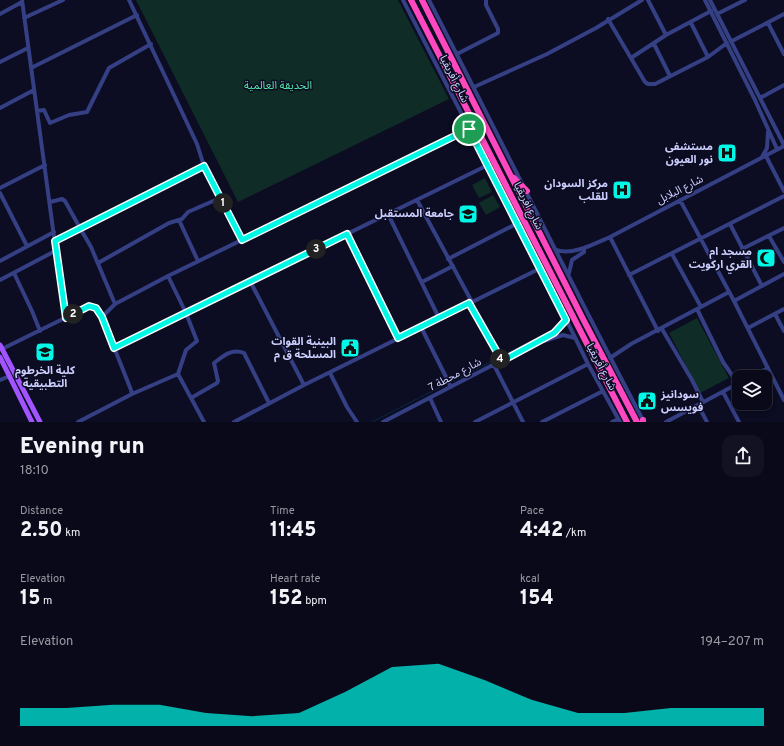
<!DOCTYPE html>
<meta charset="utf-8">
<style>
:root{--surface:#09091a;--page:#121223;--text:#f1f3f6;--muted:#999aa2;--line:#292a39;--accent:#00f8e6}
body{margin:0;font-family:Overpass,"Noto Sans Arabic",sans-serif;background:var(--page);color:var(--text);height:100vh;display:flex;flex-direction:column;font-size:15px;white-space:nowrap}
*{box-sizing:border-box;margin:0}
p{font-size:13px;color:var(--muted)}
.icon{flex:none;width:22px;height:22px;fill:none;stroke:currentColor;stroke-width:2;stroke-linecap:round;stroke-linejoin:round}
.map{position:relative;height:422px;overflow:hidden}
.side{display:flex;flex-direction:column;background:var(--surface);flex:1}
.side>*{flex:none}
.buttons{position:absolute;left:732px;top:370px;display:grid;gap:8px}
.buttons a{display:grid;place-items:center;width:40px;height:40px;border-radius:8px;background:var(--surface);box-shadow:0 2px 6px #0003,0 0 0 1px var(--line);font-size:20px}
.pin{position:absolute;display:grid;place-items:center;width:34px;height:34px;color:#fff;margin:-17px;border:2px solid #fff;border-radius:50%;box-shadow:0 1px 4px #0007}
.km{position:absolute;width:20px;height:20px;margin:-10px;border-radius:50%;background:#222;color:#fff;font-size:11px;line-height:20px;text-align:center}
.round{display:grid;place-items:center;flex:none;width:42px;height:42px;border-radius:12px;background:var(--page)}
.headline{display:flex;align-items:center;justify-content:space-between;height:68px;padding:0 20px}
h1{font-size:22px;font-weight:800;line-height:30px}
.figures{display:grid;grid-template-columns:repeat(3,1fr);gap:6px;height:68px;padding:4px 20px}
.figures div{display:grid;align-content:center}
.figures b{font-size:20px;font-weight:800}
.figures small{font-size:11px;font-weight:400}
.figures p{font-size:11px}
.chart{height:112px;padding:8px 20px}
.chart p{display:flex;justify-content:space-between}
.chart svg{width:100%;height:72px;margin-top:4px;fill:var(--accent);opacity:.7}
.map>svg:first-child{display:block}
.green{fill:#0f2d26}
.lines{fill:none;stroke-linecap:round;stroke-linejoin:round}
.stream{stroke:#082945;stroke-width:1}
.minor{stroke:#343f84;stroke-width:4}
.major{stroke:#a154ff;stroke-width:5}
.highway{stroke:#ff48c0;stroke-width:6}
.route-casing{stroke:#fff;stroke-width:8}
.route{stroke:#00f8e6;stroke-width:5}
.labels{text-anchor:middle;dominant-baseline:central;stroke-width:3;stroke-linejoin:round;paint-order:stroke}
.street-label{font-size:11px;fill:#cdd0ff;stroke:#0c0c22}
.park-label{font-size:11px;fill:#53e6a7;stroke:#0c0c22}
.poi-label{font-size:11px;font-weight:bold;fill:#cdd0ff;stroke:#0c0c22;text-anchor:end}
</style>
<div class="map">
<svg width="784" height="422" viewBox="0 0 784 422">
<rect width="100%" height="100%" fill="#0c0c22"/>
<path class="green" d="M136,0h262l51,99 -211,103z
M485,178l7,14 -13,6 -7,-13z
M493,195l7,12 -14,8 -7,-12z
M697,318l32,60 -29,15 -31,-60z"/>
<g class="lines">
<path class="stream" d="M501,356l54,-27
M451,382l47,-24
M372,422l76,-39"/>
<path class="minor" d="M22,0l43,318
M129,0l68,144 7,22 38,74
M403,0l138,268 47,96 32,58
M429,0c72,140 141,282 215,422
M648,0l18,35
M705,0l50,100 22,49
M710,0l74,145
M0,14l22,-12
M717,14l28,-14
M24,18l39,-18
M608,19l37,63 3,2h7l53,-27 19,-14
M691,23l17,34
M768,23l16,31
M732,41l52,-27
M654,44l16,32
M457,54l41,-21v-4l-12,-24v-5
M631,58l35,-23 45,-24
M0,62l28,-14
M31,68l106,-53
M474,87l73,-33 49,-26 46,-28
M760,98l24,-13
M0,108l34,-18
M37,111l7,-1 6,13 19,-8 18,-3 22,-44 42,-24
M766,156l18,35
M762,157l5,-9 1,-17
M0,188l45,-23
M0,193l27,53
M417,200l55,102
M680,200l54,101 50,99
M50,202l12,-3 3,2 15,27 -25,13
M388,214l51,104
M179,220l19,41
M730,224l32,62
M347,234l51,104
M769,236l15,26
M610,237l48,94
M742,249l42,-21
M557,250c15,6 39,-7 53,-13l174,-91
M672,254l29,53
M448,259l70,-36
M0,261l54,-29
M98,263l71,-40 13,-4 6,-7 32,-14
M14,273l18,38 8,20
M569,273l3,-13 12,-8v-3
M629,275l155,-79
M0,280l57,-30
M250,281l54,104
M422,282l31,-16
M734,301l50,-27
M469,303l33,58
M115,304l-24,-57 -11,-19 124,-62
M697,309l26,53 15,22
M775,314l9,17
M102,317l13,-13 53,-28 301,-147
M421,327l30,60
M748,328l36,-19
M662,329l30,51 11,22
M544,341l19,-6 12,3
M114,348l374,-183
M2,349l87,-43 7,2 6,9 29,73 1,4 -54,28
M610,358l21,-14 98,-52
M494,365l29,57
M330,373l17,34 10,15
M178,374l26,48
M751,377l17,-9
M0,380l10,-4
M723,392l16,30
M132,394l46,-20 8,-24 11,-9 -11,-28 -18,-37
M191,398l26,-15 1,-2 -4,-18c9,-7 18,-15 30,-10l25,50
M430,398l11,24
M698,405l9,17
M234,422l70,-37 237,-117
M383,422l171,-89 12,-13
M475,422l113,-58
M542,422l61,-31
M612,422l6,-3
M666,422l73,-39"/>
<path class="major" d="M0,345l40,77
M0,357l32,65"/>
<path class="highway" d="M411,0l216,422
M422,0l161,319 54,103
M514,178l13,13
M643,422v-2"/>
</g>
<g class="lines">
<g class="route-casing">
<path id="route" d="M469,129l97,191 -12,13 -52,28 -33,-58 -71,35 -51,-104 -233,114 -12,-31 -6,-9 -7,-2 -23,12 -11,-77 149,-75 38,74z"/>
</g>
<use href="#route" class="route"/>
</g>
<defs>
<g id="hospital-square" transform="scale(1)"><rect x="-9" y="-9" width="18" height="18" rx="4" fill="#00f8e6" stroke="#0c0c22"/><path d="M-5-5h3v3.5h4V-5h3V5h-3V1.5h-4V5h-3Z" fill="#111"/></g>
<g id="university-square" transform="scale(1)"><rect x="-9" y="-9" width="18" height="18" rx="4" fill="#00f8e6" stroke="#0c0c22"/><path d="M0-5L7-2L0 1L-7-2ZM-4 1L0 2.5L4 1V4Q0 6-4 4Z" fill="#111"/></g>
<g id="mosque-square" transform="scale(1)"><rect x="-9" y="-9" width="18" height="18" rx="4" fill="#00f8e6" stroke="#0c0c22"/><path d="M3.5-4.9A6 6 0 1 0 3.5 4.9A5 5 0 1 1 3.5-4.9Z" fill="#111"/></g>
<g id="civic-square" transform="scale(1)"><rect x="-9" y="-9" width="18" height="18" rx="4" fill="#00f8e6" stroke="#0c0c22"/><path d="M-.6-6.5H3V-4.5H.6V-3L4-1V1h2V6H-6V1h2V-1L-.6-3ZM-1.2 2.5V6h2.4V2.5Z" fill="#111"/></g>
</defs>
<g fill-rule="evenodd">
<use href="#hospital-square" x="727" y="153"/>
<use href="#hospital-square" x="622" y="190"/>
<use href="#university-square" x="468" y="214"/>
<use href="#mosque-square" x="766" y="258"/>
<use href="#civic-square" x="350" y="348"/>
<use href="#university-square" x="45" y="352"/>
<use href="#civic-square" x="647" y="401"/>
</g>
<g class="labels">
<g class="street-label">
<text transform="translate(454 79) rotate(63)">شارع أفريقيا</text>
<text transform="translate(680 190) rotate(-27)">شارع البلابل</text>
<text transform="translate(528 206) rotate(63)">شارع افريقيا</text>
<text transform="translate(601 367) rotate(62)">شارع أفريقيا</text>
<text transform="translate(455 375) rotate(-28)">شارع محطة 7</text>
</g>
<g class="park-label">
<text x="278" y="86">الحديقة العالمية</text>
</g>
<g class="poi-label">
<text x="713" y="147">مستشفى<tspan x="713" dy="13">نور العيون</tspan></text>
<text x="608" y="184">مركز السودان<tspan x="608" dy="13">للقلب</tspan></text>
<text x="454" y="214">جامعة المستقبل</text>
<text x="752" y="252">مسجد ام<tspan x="752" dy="13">القري اركويت</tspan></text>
<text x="336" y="342">البينية القوات<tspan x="336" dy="13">المسلحة ق م</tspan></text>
<text x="45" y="371" text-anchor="middle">كلية الخرطوم<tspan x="45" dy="13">التطبيقية</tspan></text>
<text x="661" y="395" text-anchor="start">سودانيز<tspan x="661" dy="13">فويسس</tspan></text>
</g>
</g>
</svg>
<div class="buttons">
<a><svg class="icon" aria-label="layers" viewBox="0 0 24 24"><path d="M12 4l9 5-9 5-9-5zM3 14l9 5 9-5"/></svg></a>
</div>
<div class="pin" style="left:469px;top:129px;background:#1e9e55"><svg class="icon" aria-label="arrive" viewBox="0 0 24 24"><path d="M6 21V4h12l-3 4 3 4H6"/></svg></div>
<b class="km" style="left:223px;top:203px">1</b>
<b class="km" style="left:73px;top:314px">2</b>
<b class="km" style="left:316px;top:249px">3</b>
<b class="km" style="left:500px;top:359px">4</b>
</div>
<section class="side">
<div class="headline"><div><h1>Evening run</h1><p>18:10</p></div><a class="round"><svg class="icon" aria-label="share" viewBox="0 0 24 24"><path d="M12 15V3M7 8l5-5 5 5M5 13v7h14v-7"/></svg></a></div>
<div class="figures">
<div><p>Distance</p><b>2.50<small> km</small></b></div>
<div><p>Time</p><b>11:45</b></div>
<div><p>Pace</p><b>4:42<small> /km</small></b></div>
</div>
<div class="figures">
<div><p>Elevation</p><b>15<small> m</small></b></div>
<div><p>Heart rate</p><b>152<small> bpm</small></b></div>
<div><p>kcal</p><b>154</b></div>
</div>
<div class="chart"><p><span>Elevation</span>194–207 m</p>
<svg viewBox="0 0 160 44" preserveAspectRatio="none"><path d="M0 44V33L10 33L20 31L30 31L40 36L50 38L60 36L70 23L80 8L90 6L100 16L110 28L120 36L130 36L140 33L150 33L160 33V44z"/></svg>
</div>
</section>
